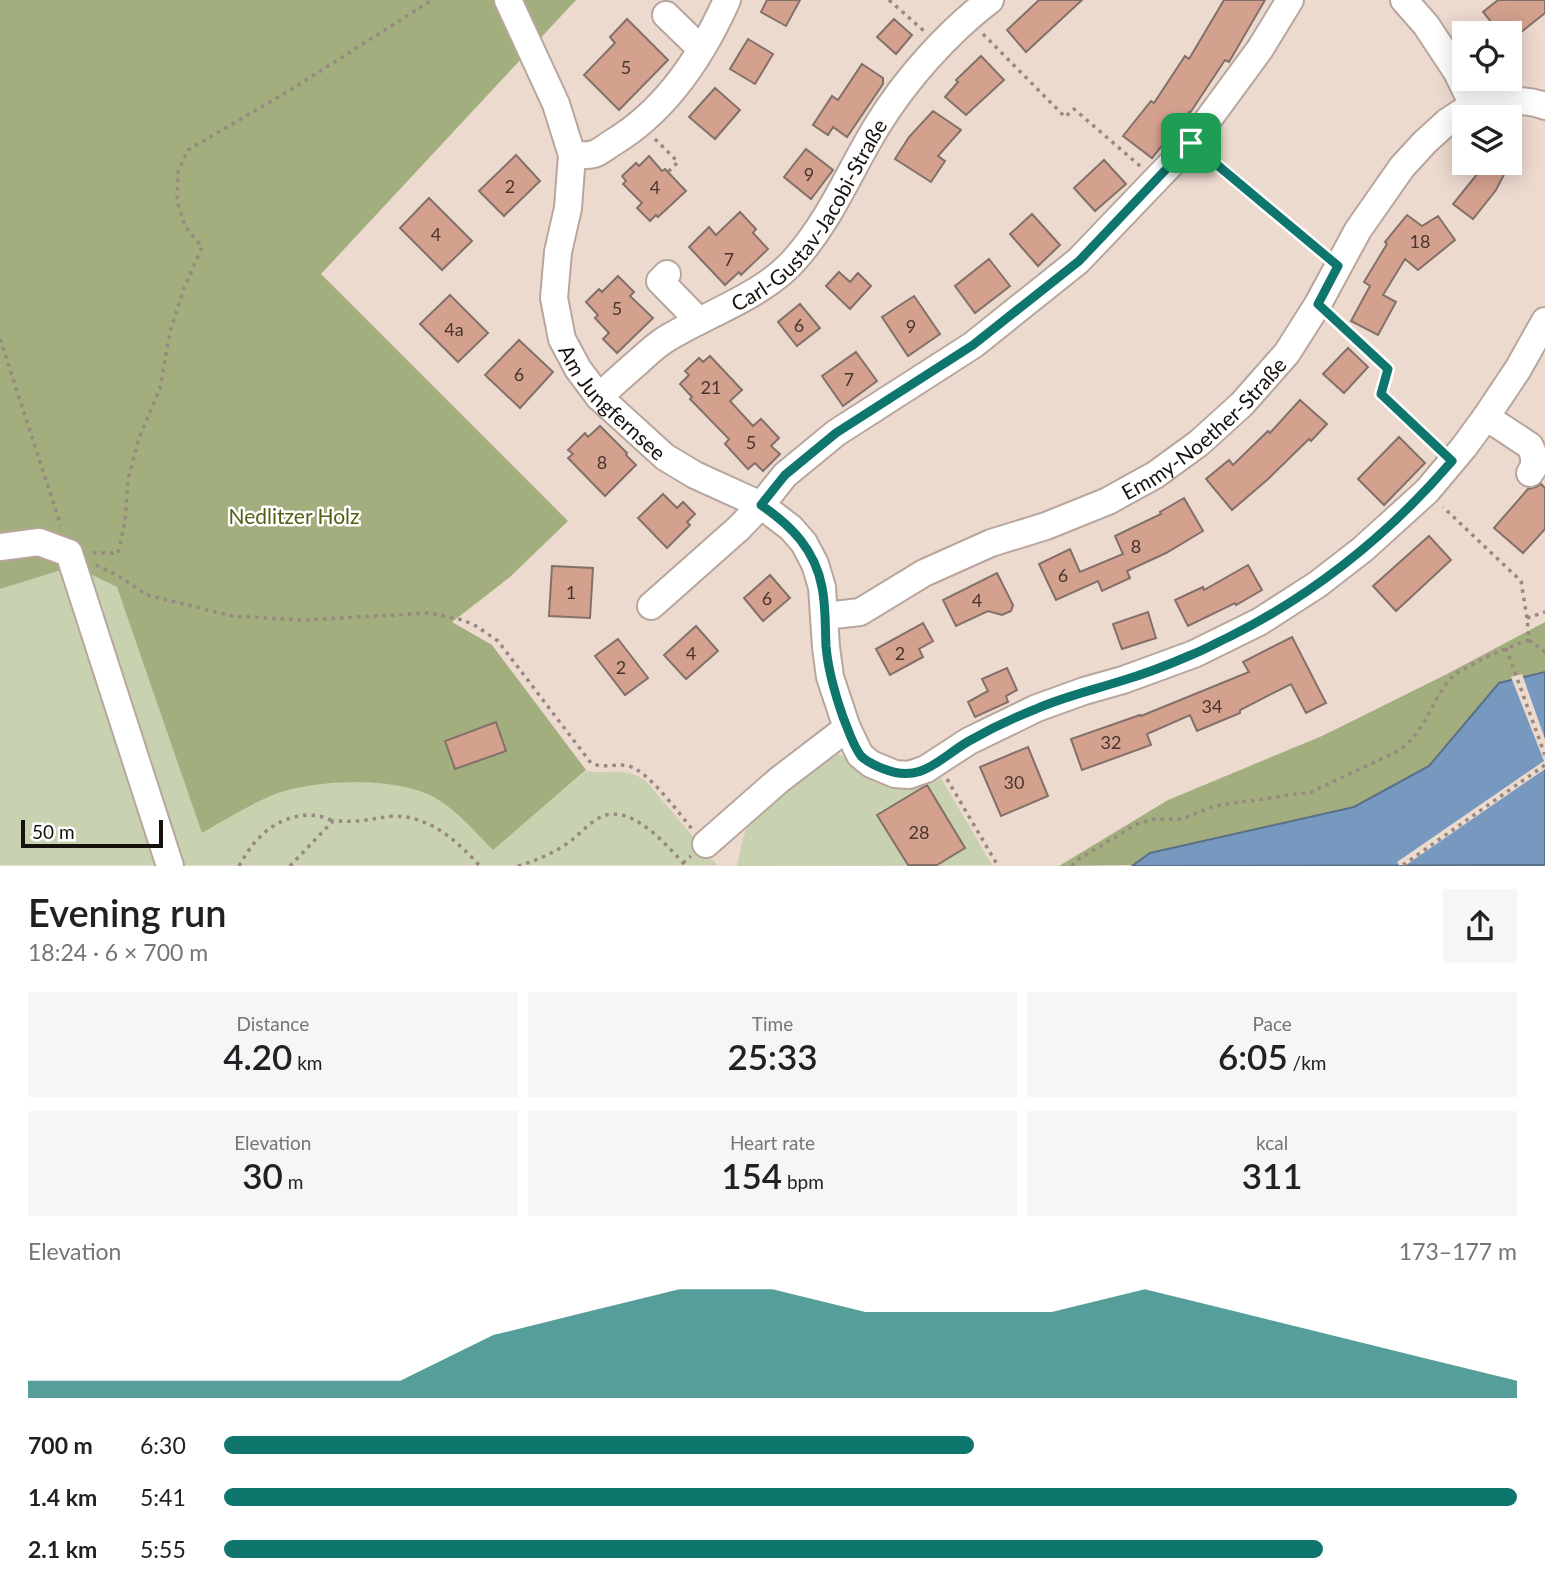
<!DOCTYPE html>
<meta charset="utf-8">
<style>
:root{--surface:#fff;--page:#f6f6f6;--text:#202124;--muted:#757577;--accent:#0f766e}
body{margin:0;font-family:Lato,sans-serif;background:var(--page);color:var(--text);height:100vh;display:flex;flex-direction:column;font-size:26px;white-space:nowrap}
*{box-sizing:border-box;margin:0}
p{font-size:23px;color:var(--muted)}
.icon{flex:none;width:38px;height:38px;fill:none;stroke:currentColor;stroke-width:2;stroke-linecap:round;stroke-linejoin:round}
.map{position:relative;height:866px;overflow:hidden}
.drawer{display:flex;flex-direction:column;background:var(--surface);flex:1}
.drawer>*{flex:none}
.fabs{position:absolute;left:1452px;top:21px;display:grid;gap:14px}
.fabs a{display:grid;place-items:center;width:70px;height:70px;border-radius:0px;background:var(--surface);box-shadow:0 4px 18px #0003;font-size:35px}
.scale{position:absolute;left:21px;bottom:18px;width:142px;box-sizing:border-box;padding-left:7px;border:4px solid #18120e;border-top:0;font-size:19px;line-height:24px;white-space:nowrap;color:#18120e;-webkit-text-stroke:5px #fff;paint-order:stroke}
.pin{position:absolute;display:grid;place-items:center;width:60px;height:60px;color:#fff;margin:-30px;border-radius:14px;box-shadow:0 4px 10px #0006}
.round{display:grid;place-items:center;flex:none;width:74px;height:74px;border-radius:0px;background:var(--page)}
.head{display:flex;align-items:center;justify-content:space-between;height:119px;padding:0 28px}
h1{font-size:38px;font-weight:600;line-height:52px}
.figures{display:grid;grid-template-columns:repeat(3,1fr);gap:10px;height:119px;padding:7px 28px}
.figures div{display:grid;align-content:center;border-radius:0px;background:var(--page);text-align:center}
.figures b{font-size:35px;font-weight:600}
.figures small{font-size:19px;font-weight:400}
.figures p{font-size:19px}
.chart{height:196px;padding:14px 28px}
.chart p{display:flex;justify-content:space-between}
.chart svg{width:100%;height:126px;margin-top:7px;fill:var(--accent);opacity:.7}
ul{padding:0 28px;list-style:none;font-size:23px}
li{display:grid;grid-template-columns:112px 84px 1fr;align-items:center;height:52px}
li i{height:18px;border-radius:9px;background:var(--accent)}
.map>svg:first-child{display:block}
.green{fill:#c8d1b0}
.forest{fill:#a3ae7e}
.water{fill:#7799bf;stroke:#5a708a;stroke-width:2}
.pier{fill:#eddacf}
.building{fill:#d5a18f;stroke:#827069;stroke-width:2}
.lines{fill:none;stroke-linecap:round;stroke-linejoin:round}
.minor-casing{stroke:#b8a69c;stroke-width:30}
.path{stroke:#978981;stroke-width:3.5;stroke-dasharray:3.5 5;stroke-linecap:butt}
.minor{stroke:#fff;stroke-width:26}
.route-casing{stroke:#fff;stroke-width:14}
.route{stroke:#0f766e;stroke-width:9}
.labels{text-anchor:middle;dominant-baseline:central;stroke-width:5;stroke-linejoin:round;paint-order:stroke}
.number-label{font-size:18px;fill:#47362e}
.street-label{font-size:21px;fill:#18120e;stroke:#fff}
.park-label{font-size:21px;fill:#525f13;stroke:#fff}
</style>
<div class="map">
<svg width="1545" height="866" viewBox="0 0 1545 866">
<rect width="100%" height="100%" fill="#eddacf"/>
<path class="green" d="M74,565l44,22 84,245c23,-13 47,-28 72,-37 41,-16 125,-19 163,4 20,13 39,34 56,50l93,-78c24,4 38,-5 60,10l71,84h-717v-276z
M838,754l10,4 90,15 54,92 -255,1c3,-13 5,-27 10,-39 4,-9 80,-70 91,-73z"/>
<path class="forest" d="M0,0h576l-255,274 247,247 -58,56 -58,45 40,23 94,125 -93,80c-17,-17 -35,-38 -56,-51 -38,-23 -122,-20 -164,-4 -24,10 -48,25 -71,38l-85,-246 -43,-21 -74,23z
M1545,622v50l-46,11 -70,83 -75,41 -204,46 -18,12 -73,1 109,-66 154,-64 125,-62z"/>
<path class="water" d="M1545,672v193l-413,1 18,-13 204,-46 75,-41 70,-83z"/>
<path class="pier" d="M1522,674l23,65v30l-139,96h-7l-2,-3 147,-101 -33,-84z"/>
<path class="building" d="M767,0h33l-14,26 -25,-14z
M1039,0h43l-56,52 -19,-22z
M1224,0h41l-36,62 -4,-2 -35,53 -1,-1 -37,46 -29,-22 28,-35 3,2 31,-47 4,3z
M1498,0h47v13l-25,20h-20l-17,-21z
M627,19l41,41 -49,50 -35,-35 31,-32 -5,-6z
M894,19l18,16 -16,19 -19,-17z
M748,39l25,15 -18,30 -25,-15z
M981,56l23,24 -38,35 -21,-18 13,-15 -2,-2z
M862,64l21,14v6l-36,53 -14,-10 -5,8 -15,-10 19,-29 6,4z
M715,88l25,22 -25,29 -26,-22z
M933,111l28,19 -23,26 7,5 -14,21 -36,-23 14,-22z
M806,149l27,21 -22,29 -27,-22z
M516,155l24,26 -36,35 -25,-25z
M649,156l13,15 3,-2 21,22 -28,26 -2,-2 -6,6 -13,-13 5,-5 -19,-19 3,-3 -4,-5 14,-13 3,3z
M1104,160l22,24 -31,27 -21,-23z
M1486,163h24l-14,27 -23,29 -20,-15z
M429,198l43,43 -30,29 -42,-42z
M740,212l16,17 -3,4 15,16 -27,26 -2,-3 -14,13 -36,-38 20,-20 7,8z
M1032,214l28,31 -22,21 -28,-32z
M1407,215l15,11 16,-10 17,24 -37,30 -13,-11 -22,36 13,7 -18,33 -27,-14 19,-35 -6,-4 23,-38 -2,-2z
M989,259l21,27 -35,27 -20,-27z
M839,272l11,10 8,-9 13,13 -21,23 -24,-23z
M618,276l16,16 -4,4 23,22 -36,35 -14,-14 6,-6 -14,-15 3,-3 -12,-13 13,-13 3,3z
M450,295l38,38 -30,29 -38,-38z
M914,296l26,38 -32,22 -26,-39z
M800,304l20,24 -23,18 -19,-24z
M519,340l34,32 -33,36 -35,-33z
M1348,348l20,19 -24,26 -21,-19z
M856,352l21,29 -34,25 -21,-30z
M710,356l32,34 -12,11 23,25 8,-7 18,19 -8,8 9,8 -17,17 -8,-8 -7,6 -23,-25 4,-5 -39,-40 2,-2 -12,-13 9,-9 -4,-4 14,-13 4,4z
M1300,400l27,24 -16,17 -2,-2 -42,41 -35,30 -26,-31 23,-19 4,5 35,-34 2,2z
M600,426l27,27 -1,2 10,10 -31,31 -37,-38 5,-4 -5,-4 17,-17 3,4z
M1399,437l26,26 -41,42 -26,-26z
M1541,484l4,4v41l-22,24 -29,-25 34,-39 8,-2z
M663,494l14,14 6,-6 12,12 -8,8 3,3 -23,23 -29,-30z
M1184,498l19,33 -37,22 -39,18 3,7 -28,13 -4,-10 -42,19 -17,-36 31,-15 10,23 43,-18 -8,-18 46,-22 -1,-2z
M1429,536l22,24 -55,51 -23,-25z
M1248,565l14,25 -26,15 -1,-2 -47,23 -13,-26 28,-13 1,3z
M552,566l41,2 -3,50 -41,-2z
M997,573l16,32 -2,6 -9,4 -14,-4 -32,15 -13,-26z
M770,575l20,23 -27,23 -19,-23z
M1148,612l8,26 -34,11 -9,-25z
M923,623l10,18 -14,8 4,8 -33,18 -14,-26z
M696,626l22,25 -32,28 -22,-24z
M1292,637l34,66 -20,10 -15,-29 -51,26v3l-43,18 -7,-16 -43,19 4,11 -69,25 -11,-31 69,-24 1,1 108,-44 -6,-10z
M618,639l30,39 -23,17 -30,-39z
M1007,668l10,22 -11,6 2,6 -33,15 -7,-15 20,-11 -6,-12z
M496,722l10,29 -51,18 -10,-28z
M1028,747l20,49 -47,20 -21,-49z
M927,785l38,63 -28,17h-29l-31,-50z"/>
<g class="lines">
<g class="minor-casing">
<g id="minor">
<path id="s1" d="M508,0l48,104 16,51 -4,53 -10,44 -4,46 8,41 16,30 21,28 66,60 30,18 66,30 30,23 13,15 11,21 7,23 4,60 4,30 17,51 13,27 11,9 24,10 14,1 17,-6 43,-28 68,-33 47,-17 39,-11 71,-26 65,-32 59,-38 45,-35 64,-58 37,-44 22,-30 32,-48 27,-48"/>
<path d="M1404,0l22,25 31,47 16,33c24,-3 49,-8 72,1"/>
<path d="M666,15l35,34"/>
<path d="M572,155c7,0 16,1 22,-1 6,-2 13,-8 18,-11 54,-32 90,-87 115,-143"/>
<path d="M667,274l-7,7 39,40"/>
<path id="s2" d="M599,397c13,-12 26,-24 39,-35 8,-7 16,-15 25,-21 42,-27 102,-45 134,-84 34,-39 53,-87 80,-131 28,-46 70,-93 113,-126"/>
<path d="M1486,417l44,29 4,10v11l-4,6"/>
<path d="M0,547l39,-5 30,11 101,313"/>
<path d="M651,606l88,-78 22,-23 24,-30 51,-42 137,-88 105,-84 113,-118 69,-94 30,-49"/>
<path id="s3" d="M825,616l35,-4 64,-39 67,-30 55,-17 62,-25 47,-26 44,-32 43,-39 45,-51 31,-49 40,-74 44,-63 23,-25 22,-20 26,-17"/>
<path d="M706,844l73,-64 68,-52"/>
</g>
</g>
<path class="path" d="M889,0l35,31
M983,34l82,83 9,-8 66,57
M655,139l23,23 -10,10
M1206,155l115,96
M1333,317l55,52 -7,25 55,52
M0,339l61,187
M93,553h25l7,-31 3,-43 11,-41 21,-50 10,-56 13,-41 19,-44 -17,-21 -8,-25 1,-29 10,-22 104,-61 140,-89
M96,565l21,10 30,20 85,21 72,4 126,-7 33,7 13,6 22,15 93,122c13,6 25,0 38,3 19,5 50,47 63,63
M1527,618l18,-6
M1529,640l16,12
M1506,648l39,107
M947,779l51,87
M683,863l8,-7
M1403,865l142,-100
M239,866c6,-10 11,-19 19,-27 19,-21 50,-31 75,-18
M290,866l43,-45c11,0 22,1 33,-1 9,-1 17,-3 27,-4 37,0 63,24 87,50
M518,866c20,-6 38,-14 54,-26 8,-7 16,-15 25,-21 32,-20 69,26 89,47
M1072,866l5,-6 60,-36 16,-5h29l32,-13 97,-14 83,-39c31,-16 36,-54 60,-78 5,-4 13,-7 19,-11 18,-10 36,-17 56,-24l-2,-22 -6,-37 -78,-74"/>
<use href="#minor" class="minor"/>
</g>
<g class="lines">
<g class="route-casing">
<path id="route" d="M1191,143l147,123 -20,38 70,65 -7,25 71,67c-62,72 -137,133 -223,176 -13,6 -25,13 -38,18 -23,10 -46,19 -70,26 -28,9 -58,16 -85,28 -23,9 -46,20 -67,32 -31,18 -47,43 -85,28 -8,-3 -17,-7 -23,-13 -8,-10 -13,-27 -18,-39 -8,-23 -15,-46 -17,-71 -1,-20 0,-39 -4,-59 -7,-37 -30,-61 -61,-82l24,-30 51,-42 137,-88 106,-84z"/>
</g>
<use href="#route" class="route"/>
</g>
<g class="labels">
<g class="number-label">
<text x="626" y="67">5</text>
<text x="809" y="174">9</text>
<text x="510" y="186">2</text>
<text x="655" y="187">4</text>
<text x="436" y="234">4</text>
<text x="1420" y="241">18</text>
<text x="729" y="259">7</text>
<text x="617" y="308">5</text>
<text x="799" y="325">6</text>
<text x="911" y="326">9</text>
<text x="454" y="329">4a</text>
<text x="519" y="374">6</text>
<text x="849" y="379">7</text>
<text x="711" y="387">21</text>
<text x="751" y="442">5</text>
<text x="602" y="462">8</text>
<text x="1136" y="546">8</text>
<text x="1063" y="575">6</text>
<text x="571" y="592">1</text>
<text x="767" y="598">6</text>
<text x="977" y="600">4</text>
<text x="691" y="653">4</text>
<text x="900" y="653">2</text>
<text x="621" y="667">2</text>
<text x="1212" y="706">34</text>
<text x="1111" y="742">32</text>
<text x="1014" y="782">30</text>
<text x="919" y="832">28</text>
</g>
<g class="street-label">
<text stroke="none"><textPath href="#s2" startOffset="284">Carl-Gustav-Jacobi-Straße</textPath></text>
<text stroke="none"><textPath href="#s1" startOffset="436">Am Jungfernsee</textPath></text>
<text stroke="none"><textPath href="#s3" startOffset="429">Emmy-Noether-Straße</textPath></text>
</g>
<g class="park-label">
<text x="294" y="515">Nedlitzer Holz</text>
</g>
</g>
</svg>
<div class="fabs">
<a><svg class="icon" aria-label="locate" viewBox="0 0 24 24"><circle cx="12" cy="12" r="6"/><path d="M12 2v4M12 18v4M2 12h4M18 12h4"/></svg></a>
<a><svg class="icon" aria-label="layers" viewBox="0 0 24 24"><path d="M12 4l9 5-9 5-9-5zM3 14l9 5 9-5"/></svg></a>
</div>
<div class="scale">50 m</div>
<div class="pin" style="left:1191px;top:143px;background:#1e9e55"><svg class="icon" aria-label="arrive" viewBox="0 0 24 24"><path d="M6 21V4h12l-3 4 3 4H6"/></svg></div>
</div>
<section class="drawer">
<div class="head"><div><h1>Evening run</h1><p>18:24 · 6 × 700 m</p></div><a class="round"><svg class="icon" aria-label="share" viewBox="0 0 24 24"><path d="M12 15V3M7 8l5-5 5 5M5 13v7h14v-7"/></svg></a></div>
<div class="figures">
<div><p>Distance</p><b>4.20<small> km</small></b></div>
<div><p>Time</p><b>25:33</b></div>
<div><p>Pace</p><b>6:05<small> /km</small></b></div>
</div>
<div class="figures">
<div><p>Elevation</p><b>30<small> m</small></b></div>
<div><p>Heart rate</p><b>154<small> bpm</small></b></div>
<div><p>kcal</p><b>311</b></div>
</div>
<div class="chart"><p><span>Elevation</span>173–177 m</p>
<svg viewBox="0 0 160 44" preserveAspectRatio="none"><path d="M0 44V38L10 38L20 38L30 38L40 38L50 22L60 14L70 6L80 6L90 14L100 14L110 14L120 6L130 14L140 22L150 30L160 38V44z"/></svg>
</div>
<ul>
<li><b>700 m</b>6:30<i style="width:58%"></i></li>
<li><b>1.4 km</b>5:41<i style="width:100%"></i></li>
<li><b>2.1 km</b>5:55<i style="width:85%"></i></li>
</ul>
</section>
